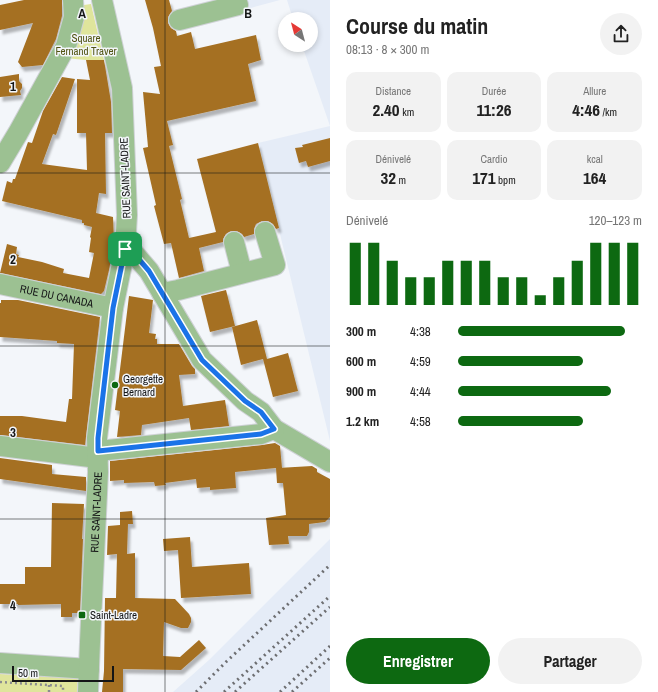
<!DOCTYPE html>
<html lang="fr">
<meta charset="utf-8">
<style>
:root{--surface:#fff;--page:#f2f2f2;--text:#222;--muted:#767676;--accent:#0d6911}
body{margin:0;font-family:"Archivo Narrow",sans-serif;background:var(--page);color:var(--text);height:100vh;display:flex;flex-direction:column;font-size:15px;white-space:nowrap}
*{box-sizing:border-box;margin:0}
p{font-size:13px;color:var(--muted)}
.icon{flex:none;width:22px;height:22px;fill:none;stroke:currentColor;stroke-width:2;stroke-linecap:round;stroke-linejoin:round}
.map{position:relative;flex:1;overflow:hidden}
.details{display:flex;flex-direction:column;background:var(--surface);width:328px}
.details>*{flex:none}
.needle{width:26px;rotate:324deg}
.buttons{position:absolute;left:278px;top:12px;display:grid;gap:8px}
.buttons a{display:grid;place-items:center;width:40px;height:40px;border-radius:50%;background:var(--surface);box-shadow:0 2px 6px #0003;font-size:20px}
.scale{position:absolute;left:12px;bottom:10px;width:102px;box-sizing:border-box;padding-left:4px;border:2px solid #141516;border-top:0;font-size:11px;line-height:14px;white-space:nowrap;color:#141516;-webkit-text-stroke:3px #f3f6fa;paint-order:stroke}
.pin{position:absolute;display:grid;place-items:center;width:34px;height:34px;color:#fff;margin:-17px;border-radius:8px;box-shadow:0 2px 6px #0006}
.round{display:grid;place-items:center;flex:none;width:42px;height:42px;border-radius:21px;background:var(--page)}
.summary{display:flex;align-items:center;justify-content:space-between;height:68px;padding:0 16px}
h1{font-size:22px;font-weight:700;line-height:30px}
.stats{display:grid;grid-template-columns:repeat(3,1fr);gap:6px;height:68px;padding:4px 16px}
.stats div{display:grid;align-content:center;border-radius:10px;background:var(--page);text-align:center}
.stats b{font-size:17px;font-weight:700}
.stats small{font-size:11px;font-weight:400}
.stats p{font-size:11px}
.chart{height:112px;padding:8px 16px}
.chart p{display:flex;justify-content:space-between}
.chart svg{width:100%;height:72px;margin-top:4px;stroke:var(--accent);stroke-width:6}
.primary-button{display:flex;gap:8px;margin-top:auto;padding:8px 16px}
.primary-button a{flex:1;height:46px;border-radius:24px;background:var(--accent);color:#fff;font-size:16px;font-weight:700;line-height:46px;text-align:center}
.primary-button a+a{background:var(--page);color:var(--text)}
ul{padding:0 16px;list-style:none;font-size:13px}
li{display:grid;grid-template-columns:64px 48px 1fr;align-items:center;height:30px}
li i{height:10px;border-radius:5px;background:var(--accent)}
main{display:flex;flex:1;min-height:0}
.map>svg:first-child{display:block}
.built{fill:#e5ecf7}
.green{fill:#dfe59c}
.building{fill:#a57023;filter:url(#shadow)}
.lines{fill:none;stroke-linecap:round;stroke-linejoin:round}
.minor-casing{stroke:#cfd2d6;stroke-width:22}
.path{stroke:#8a8c8f;stroke-width:2.5;stroke-dasharray:2 3;stroke-linecap:butt}
.minor{stroke:#9cc192;stroke-width:20}
.rail{stroke:#6d6e71;stroke-width:3;stroke-dasharray:2 4;stroke-linecap:butt}
.route-casing{stroke:#fff;stroke-width:8}
.route{stroke:#1a73e8;stroke-width:5}
.grid{fill:none;stroke:#141516;stroke-width:1;stroke-opacity:0.55}
.poi-dot{fill:#0d6911;stroke:#f3f6fa;stroke-width:1.5}
.labels{text-anchor:middle;dominant-baseline:central;stroke-width:3;stroke-linejoin:round;paint-order:stroke}
.park-label{font-size:11px;fill:#515413;stroke:#f3f6fa}
.street-label{font-size:11px;fill:#141516;stroke:#f3f6fa}
.poi-label{font-size:11px;fill:#141516;stroke:#f3f6fa;text-anchor:start}
.grid-label{font-size:13px;text-anchor:middle;font-weight:bold;fill:#141516;stroke:#f3f6fa;stroke-width:3;stroke-linejoin:round;paint-order:stroke}
</style>
<main>
<div class="map">
<svg width="330" height="692" viewBox="0 0 330 692">
<defs>
<filter id="shadow"><feDropShadow dx="2.5" dy="4.5" stdDeviation="1" flood-color="#0004"/></filter>
</defs>
<rect width="100%" height="100%" fill="#f3f6fa"/>
<path class="built" d="M245,0h35l-33,9z
M287,0h43v441l-72,-298 72,-17 -28,-81h9v-26h-18z
M330,539v153h-157l36,-32z"/>
<path class="green" d="M91,4l13,56h-18l-21,-2 12,-26 7,-27z
M0,674l78,4 -1,14h-77z"/>
<path class="building" d="M24,0h38v16l-6,23 -13,26 -21,2 -4,-5 15,-39 -33,7v-25z
M145,0h24l3,11 -4,6v6l3,5 5,3 1,5 14,-4 4,17 61,-14 5,25 -13,4 8,37 -89,20 6,24 -4,1 13,53 -2,1 9,38 27,-6 -19,-73 61,-16 21,85 -3,1 -3,-5 -5,-3h-6l-6,3 -2,5v5l-10,3 -2,-3 -5,-3h-6l-5,3 -3,5v3l-24,6 5,23 -25,7 -8,-35 -7,1 -10,-38 2,-1 -13,-57 5,-1 -5,-55 17,2 -6,-27 7,-1 -8,-38z
M86,60h18l7,42 1,31h-7l1,61 -7,-1 -3,20 17,4 1,25 -5,28 -5,21 -3,3 -101,-21 7,-29 10,3 -1,7 3,1 -1,2 24,5 22,7 -1,4 26,5 5,-25 -5,-1 2,-14 -1,-1 2,-10 -8,-2v-2h-2v-3l-80,-19 5,-20 5,2 1,-4h2l13,-37 4,1 11,-32 19,-34 13,2 -19,56 -3,-1 -11,30 45,6 -1,-37h-9v-54l13,1z
M19,74v7l3,3v4l-2,3 1,4 -21,2v-20z
M330,138v23l-22,6 -2,-6 -7,2 -4,-15 8,-1 -1,-2z
M226,290l9,36 -25,6 -9,-36z
M129,296l24,4 -4,33 7,1 -1,5h2v5h22l13,22 3,3v5l-16,1 4,31 42,-6 4,26 -38,4 -2,-12 -47,7 -1,10 -24,2 3,-26 -5,-1z
M1,300h17l82,17 -15,128 -85,-10v-19h22l44,6 3,-23h3l2,-55 -17,-1v-2l-57,-4v-34h1z
M257,320l10,39 21,-6 10,38 -25,6 -10,-38 -22,6 -9,-38z
M275,443l5,3 2,22h-4l34,-2 5,3v3l13,7v38l-5,5 -16,2v8l-2,4h-19l1,8 -20,1 -3,-27 20,-3 -3,-32h-6l-1,-15 -41,4 1,16 -26,2v-3l-13,1 -1,-9 -31,4 1,2 -11,1 -1,-4 -30,1v-3l-14,1v-20l152,-16z
M0,458l52,7v9l34,3v14l-86,-12z
M52,503l32,1 -2,35h1l-1,22 -2,52h-8v4h-11v-13l-43,1v-1h-18v-20h25v-17h26z
M132,511l1,13h-5l-1,30 8,-1v45l40,1 14,15 2,4v4l-3,6h-7l-17,-6 -1,34 17,1 19,-17 7,8 -25,22 -58,-1v23h-21l2,-21 1,-73h11l1,-44 -10,1 1,-29 12,-1v-13z
M190,537l2,30 57,-4 2,31 -70,4 -3,-48 -14,1 -1,-12z"/>
<g class="lines">
<g class="minor-casing">
<g id="minor">
<path d="M179,20l59,-15 -2,-5"/>
<path d="M0,163l18,-30 48,-87 8,-29 -1,-17"/>
<path d="M234,242l8,31"/>
<path d="M125,249l6,1 18,21 53,89 43,41 16,11 13,17 56,33"/>
<path id="s1" d="M0,284l113,24"/>
<path d="M162,293l16,-3 97,-25 -10,-33"/>
<path d="M0,446l98,12"/>
<path d="M98,451l163,-17 13,-5"/>
<path d="M0,663l89,6"/>
<path id="s2" d="M88,692l2,-50 8,-170 -1,-34 16,-130 12,-59 2,-34 -5,-127 -20,-88"/>
</g>
</g>
<path class="path" d="M0,682l63,4v6
M49,692v-7"/>
<use href="#minor" class="minor"/>
<path class="rail" d="M196,692l31,-31 103,-96
M224,692l106,-96
M235,692l95,-85
M280,692l50,-46
M292,692l38,-34"/>
</g>
<g class="lines">
<g class="route-casing">
<path id="route" d="M125,249l6,1 18,21 53,89 43,41 16,11 13,17 -13,5 -163,17v-13l15,-130z"/>
</g>
<use href="#route" class="route"/>
</g>
<path class="grid" d="M165,0v692M0,173h330M0,346h330M0,519h330"/>
<g class="poi-dot">
<circle cx="115" cy="385" r="4"/>
<rect x="78" y="611" width="8" height="8" rx="2"/>
</g>
<g class="labels">
<g class="park-label">
<text x="86" y="38">Square<tspan x="86" dy="13">Fernand Traver</tspan></text>
</g>
<g class="street-label">
<text transform="translate(125 178) rotate(-92)">RUE SAINT-LADRE</text>
<text stroke="none"><textPath href="#s1" startOffset="58">RUE DU CANADA</textPath></text>
<text stroke="none"><textPath href="#s2" startOffset="180">RUE SAINT-LADRE</textPath></text>
</g>
<g class="poi-label">
<text x="123" y="379">Georgette<tspan x="123" dy="13">Bernard</tspan></text>
<text x="90" y="615">Saint-Ladre</text>
</g>
</g>
<g class="grid-label">
<text x="82" y="18">A</text>
<text x="248" y="18">B</text>
<text x="13" y="91">1</text>
<text x="13" y="264">2</text>
<text x="13" y="437">3</text>
<text x="13" y="610">4</text>
</g>
</svg>
<div class="buttons">
<a><svg class="needle" viewBox="-14 -14 28 28"><path d="M0-13l5 13h-10z" fill="#e53935"/><path d="M0 13l5-13h-10z" fill="#767676"/></svg></a>
</div>
<div class="scale">50 m</div>
<div class="pin" style="left:125px;top:249px;background:#1e9e55"><svg class="icon" aria-label="arrive" viewBox="0 0 24 24"><path d="M6 21V4h12l-3 4 3 4H6"/></svg></div>
</div>
<section class="details">
<div class="summary"><div><h1>Course du matin</h1><p>08:13 · 8 × 300 m</p></div><a class="round"><svg class="icon" aria-label="share" viewBox="0 0 24 24"><path d="M12 15V3M7 8l5-5 5 5M5 13v7h14v-7"/></svg></a></div>
<div class="stats">
<div><p>Distance</p><b>2.40<small> km</small></b></div>
<div><p>Durée</p><b>11:26</b></div>
<div><p>Allure</p><b>4:46<small> /km</small></b></div>
</div>
<div class="stats">
<div><p>Dénivelé</p><b>32<small> m</small></b></div>
<div><p>Cardio</p><b>171<small> bpm</small></b></div>
<div><p>kcal</p><b>164</b></div>
</div>
<div class="chart"><p><span>Dénivelé</span>120–123 m</p>
<svg viewBox="0 0 160 44" preserveAspectRatio="none"><path d="M5 44V6M15 44V6M25 44V17M35 44V27M45 44V27M55 44V17M65 44V17M75 44V17M85 44V27M95 44V27M105 44V38M115 44V27M125 44V17M135 44V6M145 44V6M155 44V6"/></svg>
</div>
<ul>
<li><b>300 m</b>4:38<i style="width:91%"></i></li>
<li><b>600 m</b>4:59<i style="width:68%"></i></li>
<li><b>900 m</b>4:44<i style="width:83%"></i></li>
<li><b>1.2 km</b>4:58<i style="width:68%"></i></li>
</ul>
<div class="primary-button"><a>Enregistrer</a><a>Partager</a></div>
</section>
</main>
